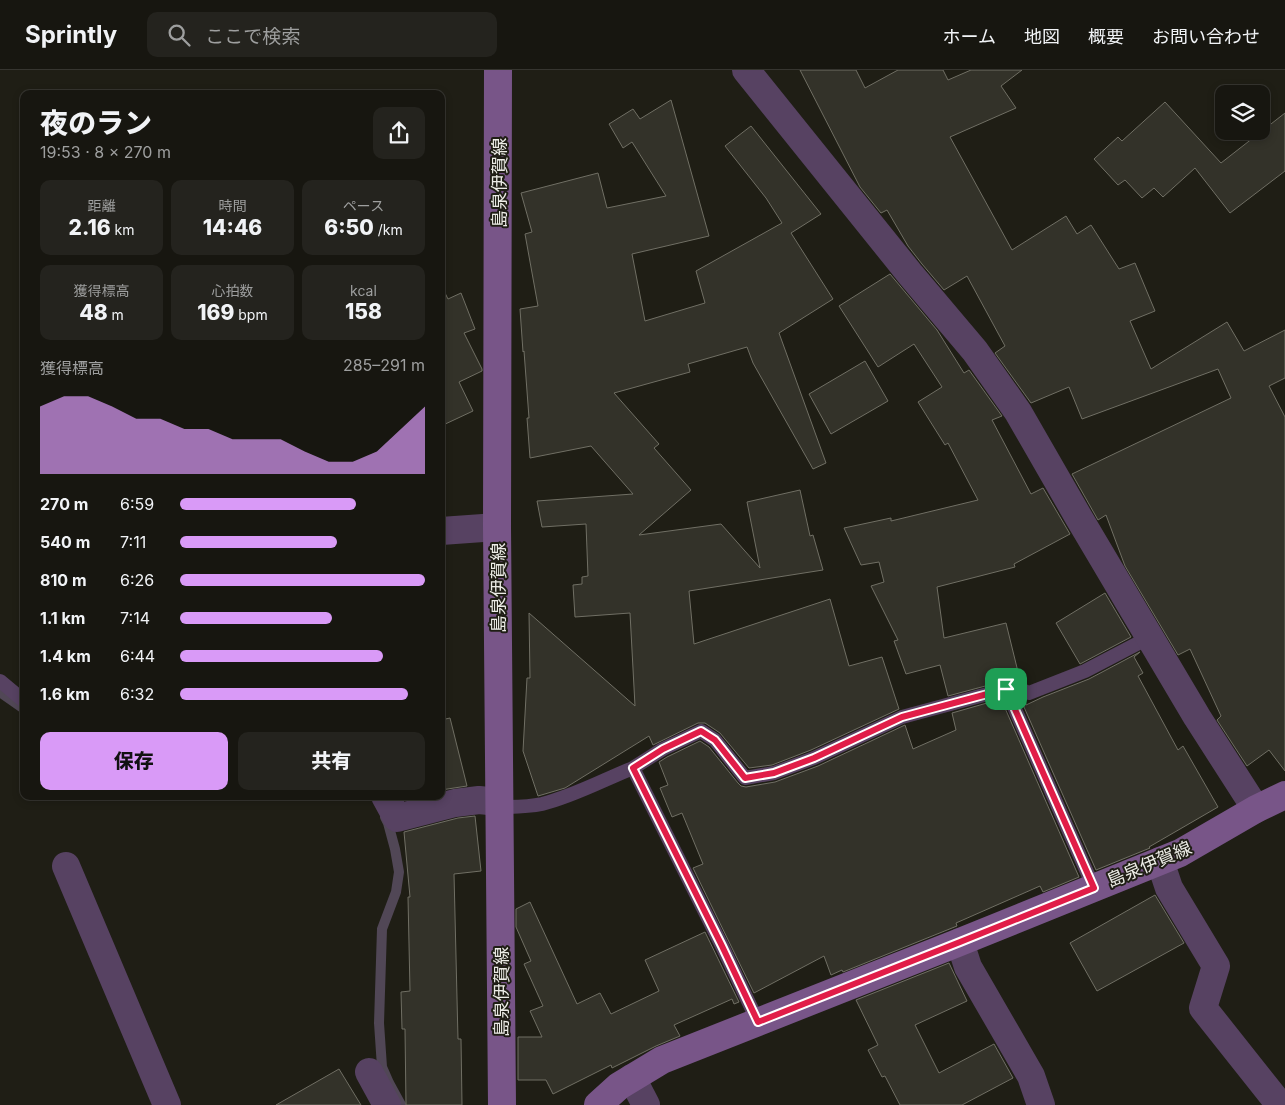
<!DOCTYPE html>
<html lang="ja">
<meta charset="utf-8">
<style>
:root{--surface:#171610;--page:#24231e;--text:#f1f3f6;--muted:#9e9f9f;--line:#363530;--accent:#d99af7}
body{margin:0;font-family:Inter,"Noto Sans JP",sans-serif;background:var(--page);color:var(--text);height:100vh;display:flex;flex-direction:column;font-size:19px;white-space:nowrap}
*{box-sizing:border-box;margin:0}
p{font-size:16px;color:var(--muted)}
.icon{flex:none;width:28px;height:28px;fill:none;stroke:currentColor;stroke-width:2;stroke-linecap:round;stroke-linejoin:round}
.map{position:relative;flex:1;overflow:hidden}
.drawer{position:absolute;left:20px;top:20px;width:425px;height:710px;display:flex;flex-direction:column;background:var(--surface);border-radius:10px;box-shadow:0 2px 8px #0003,0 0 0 1px var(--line)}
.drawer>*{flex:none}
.fabs{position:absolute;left:1215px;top:15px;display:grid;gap:10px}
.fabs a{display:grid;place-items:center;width:55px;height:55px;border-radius:10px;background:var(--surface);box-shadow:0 2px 8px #0003,0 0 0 1px var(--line);font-size:25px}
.pin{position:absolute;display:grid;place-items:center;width:42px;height:42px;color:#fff;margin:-21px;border-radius:10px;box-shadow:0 2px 8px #0006}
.round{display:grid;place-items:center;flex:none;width:52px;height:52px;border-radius:10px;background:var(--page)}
.overview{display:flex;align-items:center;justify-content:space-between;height:85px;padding:0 20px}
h1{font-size:28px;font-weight:800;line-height:38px}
.stats{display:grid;grid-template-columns:repeat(3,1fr);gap:8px;height:85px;padding:5px 20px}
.stats div{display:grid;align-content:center;border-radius:10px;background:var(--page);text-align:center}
.stats b{font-size:21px;font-weight:800}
.stats small{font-size:14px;font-weight:400}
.stats p{font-size:14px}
.chart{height:140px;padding:10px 20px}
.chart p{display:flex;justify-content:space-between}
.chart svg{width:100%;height:90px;margin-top:5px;fill:var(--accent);opacity:.7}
.action{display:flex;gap:10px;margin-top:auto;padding:10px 20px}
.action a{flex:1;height:58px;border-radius:10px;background:var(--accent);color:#111;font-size:20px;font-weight:800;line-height:58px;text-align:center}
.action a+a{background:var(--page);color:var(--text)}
ul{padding:0 20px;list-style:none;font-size:16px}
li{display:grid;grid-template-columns:80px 60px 1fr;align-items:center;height:38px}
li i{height:12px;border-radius:6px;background:var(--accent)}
header{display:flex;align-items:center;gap:30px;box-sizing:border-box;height:70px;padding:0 25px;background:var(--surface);border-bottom:1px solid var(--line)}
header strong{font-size:24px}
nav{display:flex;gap:28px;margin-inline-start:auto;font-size:18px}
.search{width:350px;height:45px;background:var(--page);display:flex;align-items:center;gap:12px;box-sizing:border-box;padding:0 18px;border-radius:10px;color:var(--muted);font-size:19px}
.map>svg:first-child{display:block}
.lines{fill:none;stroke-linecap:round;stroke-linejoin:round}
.stream{stroke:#514756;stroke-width:10}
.building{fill:#333229;stroke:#706f64}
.lane{stroke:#574262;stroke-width:14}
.street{stroke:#574262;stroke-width:28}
.secondary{stroke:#785588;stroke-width:28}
.route-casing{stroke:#fff;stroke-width:10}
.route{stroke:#e11d48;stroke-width:6}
.labels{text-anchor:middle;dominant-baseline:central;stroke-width:4;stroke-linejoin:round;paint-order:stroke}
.street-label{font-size:18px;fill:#ecece6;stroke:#1f1e15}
</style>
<header>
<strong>Sprintly</strong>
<div class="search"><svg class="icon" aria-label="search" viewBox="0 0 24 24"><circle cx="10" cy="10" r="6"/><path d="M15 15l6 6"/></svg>ここで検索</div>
<nav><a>ホーム</a><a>地図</a><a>概要</a><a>お問い合わせ</a></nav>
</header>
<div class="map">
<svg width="1285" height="1035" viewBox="0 0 1285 1035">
<rect width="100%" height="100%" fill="#1f1e15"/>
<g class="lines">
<path class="stream" d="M0,622l24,17
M385,747l3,6 7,26 4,23 -3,20 -14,37 -3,94 3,44 7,16 12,22"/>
</g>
<path class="building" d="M800,0h56l9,18 33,-18h45l5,10 23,-10h51l-21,16 15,22 -66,29 62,113 54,-34 11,18 14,-9 28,44 16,-6 20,48 -25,10 21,48 76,-47 17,29 41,-21v48l-16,8 16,31v354l-16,-21 -22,16 -30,-46 4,-4 -31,-67 -12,6 -53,-89 -19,-51 -8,5 -26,-46 159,-76 -13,-29 -136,50 -13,-32 -38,16 -36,-50 10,-7 -38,-70 -23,14 -22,-26 -14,-18 -21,-36 -6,3 -21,-26z
M671,30l38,136 -77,18 13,67 60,-18 -9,-32 86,-48 -16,-25 -41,-52 26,-20 70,88 -30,19 42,66 -54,34 47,130 -13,6 -60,-106 -6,-16 -59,17 2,8 -76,21 45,51 -5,4 37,42 -52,45 82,-11 39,44 -13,-66 53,-12 10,46 3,-1 10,35 -134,21 5,53 136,-45 19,67 33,-9 17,52 -88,41 -39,15 -23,3 -29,-35 -15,-10h-7l-45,22 -4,-9 -84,52 -27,8 -15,-45 4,-73h3l-1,-65 106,93 -5,-93 -55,4 -2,-32 9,-1v-7l6,-1 -2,-52 -44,3 -5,-26 96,-7 -42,-48 -61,12 -3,-40h2l-5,-67 -1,1 -3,-43 18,-3 -13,-72 7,-2 -11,-39 77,-20 9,35 59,-12 -34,-54 -9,6 -14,-24 24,-15 7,10z
M1165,32l56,61 64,-50v58l-55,42 -35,-45 -32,29 -9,-9 -12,10 -17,-18 -7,5 -24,-26 24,-22 4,4z
M890,204l47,56 27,43 5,-3 33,46 -10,4 39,74 12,-6 27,46 -56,30 1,3 -78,20 7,51 62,-15 14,57 -16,1 -56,15 -8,-31 -34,9 -12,-33 4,-1 -27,-54 13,-4 -5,-20 -18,3 -17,-37 47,-10v3l87,-21 -30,-57 -3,2 -27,-43 24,-15 -28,-43 -36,23 -39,-61z
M441,215l7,14 13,-6 14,36 -11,4 18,36v2l-23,11 14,29 -32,15z
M865,291l23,40 -57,33 -22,-40z
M1105,523l26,44 -51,27 -24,-41z
M1140,582l-6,5 9,16 -5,3 40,74 5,-4 35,61 -69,40 1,1 -54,22 -76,-172 5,3 1,4 17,-8 46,-18z
M1001,629l78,178 -36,15 -3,-6 -84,37 1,3 -114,46 -1,-2 -11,5 -7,-19 -70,37 -61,-125 10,-4 -21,-51 -10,4 -12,-29 8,-3 -9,-23 8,-5 33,-16 9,6 29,36 3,3 5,1 29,-5 43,-16 87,-41 8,24 43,-19 -4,-17z
M450,648l17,68 -26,4v-70z
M475,746l6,55 -27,3 4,165h3l1,66h-56l-1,-76h-3l-1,-37 9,-1 -2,-94h2l-6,-65 54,-14z
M1155,825l29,48 -87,48 -27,-48z
M530,832l47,102 23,-11 11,21 48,-23 -14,-31 60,-28 34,70 -5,2 -2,-5 -58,26 6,11 -24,10 -44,22 -1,-3 -58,29 -7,-14h-28v-43h24l-12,-26 13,-5 -19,-42 7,-3 -15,-34v-18z
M949,893l18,38 -52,24 24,48 55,-29 19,34 -51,27h-62l-15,-29 -3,1 -14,-27 10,-5 -22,-45z
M339,999l22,36h-85z"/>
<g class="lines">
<path class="lane" d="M0,611l24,20
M1006,619l88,199
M633,698l30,-19 38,-18 14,9 30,38 29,-5 40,-15 88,-41 104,-28 12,-1 11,5 56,-22 65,-34
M500,737c14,0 28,0 42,-3 32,-8 61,-24 91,-36l89,178 36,76"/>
<path class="street" d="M746,0l164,204 65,77 43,61 61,106 118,199 59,92
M441,461l56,-4
M385,726l12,22 58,-15 24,-3 20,2
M1160,791l9,27 47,78 -13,42 77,97
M66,796l101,239
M960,872l8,25 63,109 10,29
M369,1002l18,33
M632,1008l14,27"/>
<path class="secondary" d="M498,0l-1,457 5,578
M598,1035l21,-19 43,-26 298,-118 220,-89 76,-44 29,-14"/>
</g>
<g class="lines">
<g class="route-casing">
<path id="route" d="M1006,619l88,199 -134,54 -202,80 -36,-76 -89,-178 30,-19 38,-18 14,9 30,38 29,-5 40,-15 88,-41z"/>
</g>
<use href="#route" class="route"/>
</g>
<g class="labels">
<g class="street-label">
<text transform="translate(499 113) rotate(-90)">島泉伊賀線</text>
<text transform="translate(498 518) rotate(-90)">島泉伊賀線</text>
<text transform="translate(1149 794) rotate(-23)">島泉伊賀線</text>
<text transform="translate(501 922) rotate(-90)">島泉伊賀線</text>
</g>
</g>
</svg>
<div class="fabs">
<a><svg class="icon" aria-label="layers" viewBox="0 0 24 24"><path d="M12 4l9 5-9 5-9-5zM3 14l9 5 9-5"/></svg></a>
</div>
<div class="pin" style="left:1006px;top:619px;background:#1e9e55"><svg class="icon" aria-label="arrive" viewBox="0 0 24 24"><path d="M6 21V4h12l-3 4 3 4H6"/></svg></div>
<section class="drawer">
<div class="overview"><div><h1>夜のラン</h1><p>19:53 · 8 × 270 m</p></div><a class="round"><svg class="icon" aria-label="share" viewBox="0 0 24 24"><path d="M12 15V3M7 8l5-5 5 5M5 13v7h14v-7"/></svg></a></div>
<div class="stats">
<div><p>距離</p><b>2.16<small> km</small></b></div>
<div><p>時間</p><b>14:46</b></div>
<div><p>ペース</p><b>6:50<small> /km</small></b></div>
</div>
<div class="stats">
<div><p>獲得標高</p><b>48<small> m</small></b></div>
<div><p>心拍数</p><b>169<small> bpm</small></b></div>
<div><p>kcal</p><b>158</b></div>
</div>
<div class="chart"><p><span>獲得標高</span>285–291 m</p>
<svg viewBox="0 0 160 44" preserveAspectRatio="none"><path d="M0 44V11L10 6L20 6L30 11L40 17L50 17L60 22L70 22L80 27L90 27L100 27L110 33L120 38L130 38L140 33L150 22L160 11V44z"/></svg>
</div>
<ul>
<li><b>270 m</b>6:59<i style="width:72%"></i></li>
<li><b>540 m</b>7:11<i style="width:64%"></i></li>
<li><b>810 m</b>6:26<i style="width:100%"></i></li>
<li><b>1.1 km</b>7:14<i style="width:62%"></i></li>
<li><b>1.4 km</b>6:44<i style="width:83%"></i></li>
<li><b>1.6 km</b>6:32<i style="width:93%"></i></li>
</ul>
<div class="action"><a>保存</a><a>共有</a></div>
</section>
</div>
